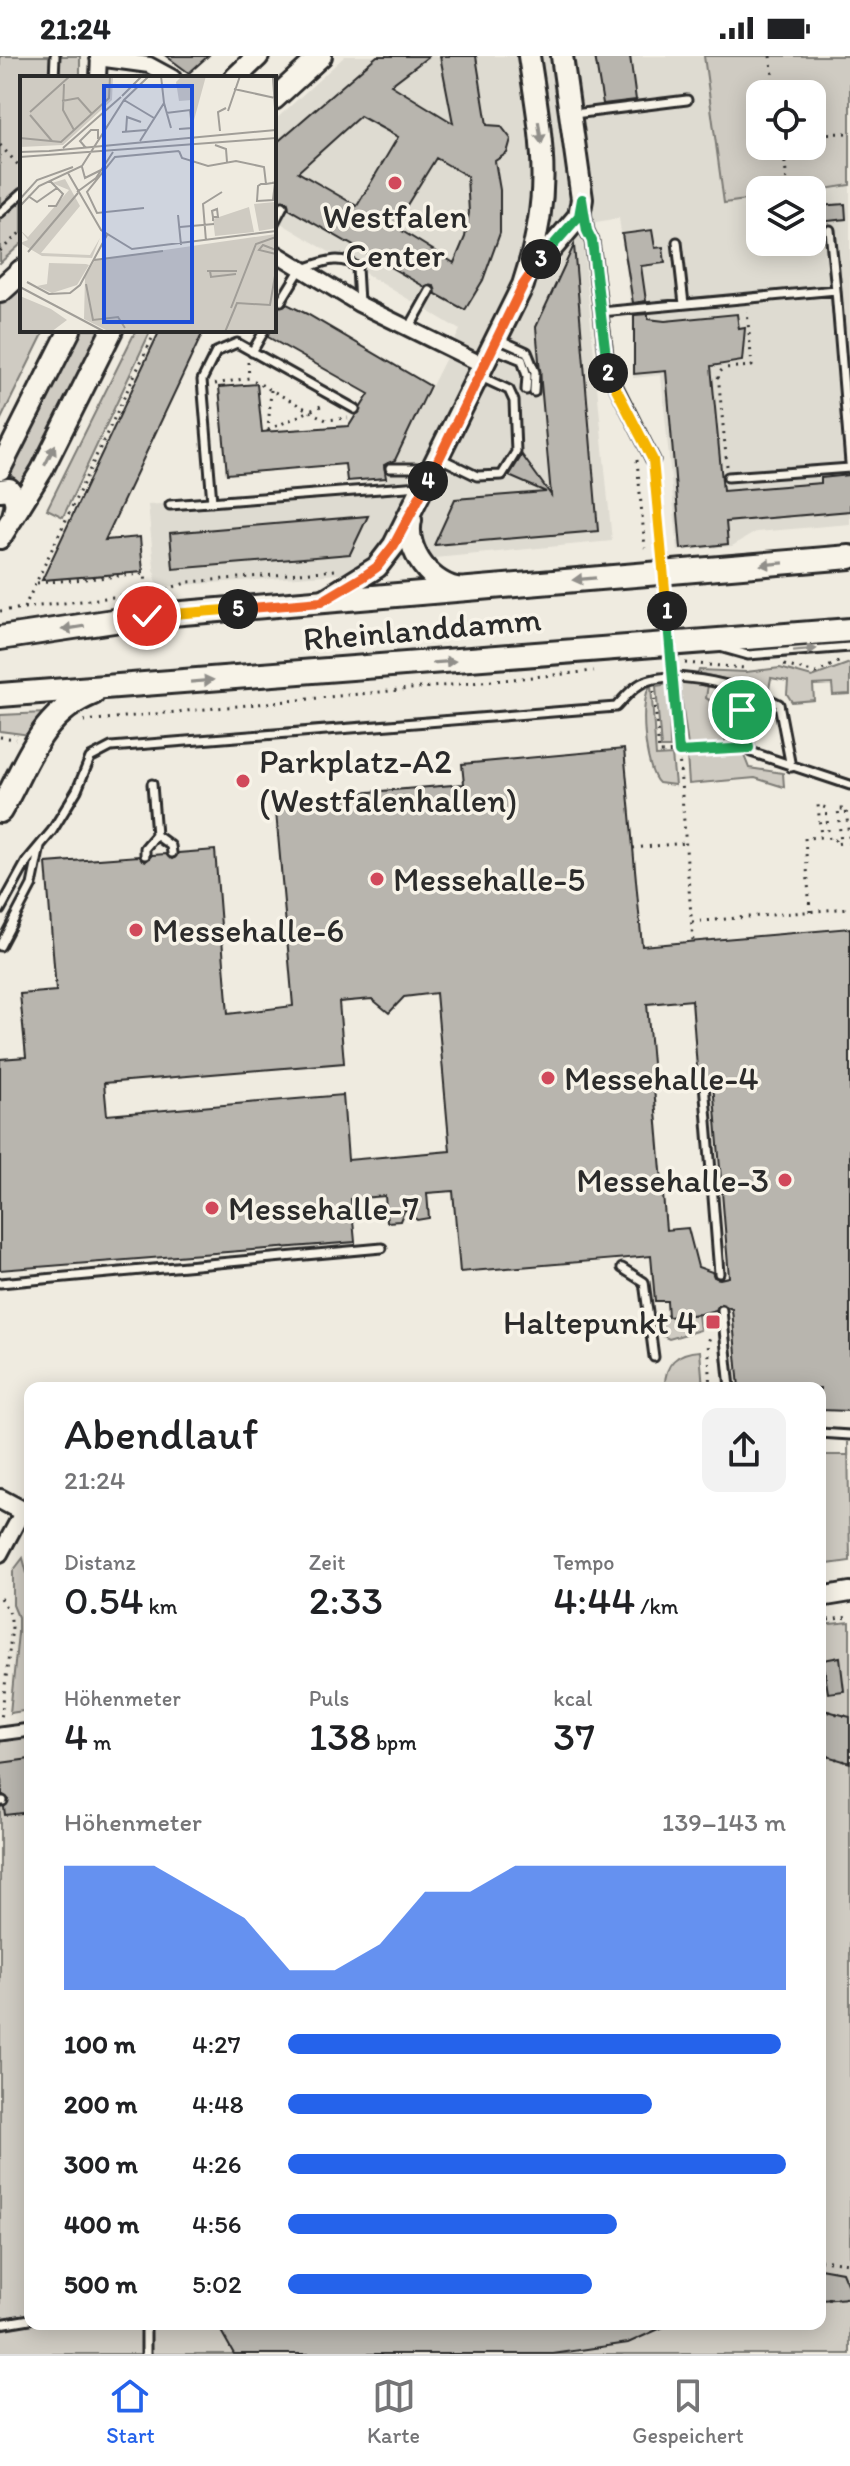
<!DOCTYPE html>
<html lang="de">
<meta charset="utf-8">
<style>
:root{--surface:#fff;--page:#f2f2f2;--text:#202124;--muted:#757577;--line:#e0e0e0;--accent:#2563eb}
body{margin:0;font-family:Itim,sans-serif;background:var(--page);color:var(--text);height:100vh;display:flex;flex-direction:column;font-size:30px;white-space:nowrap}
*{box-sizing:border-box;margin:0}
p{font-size:26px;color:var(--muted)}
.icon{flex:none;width:44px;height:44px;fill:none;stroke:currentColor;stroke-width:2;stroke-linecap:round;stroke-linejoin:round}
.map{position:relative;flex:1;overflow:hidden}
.panel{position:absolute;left:24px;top:1326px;width:802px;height:948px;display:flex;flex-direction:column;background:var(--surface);border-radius:16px;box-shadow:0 4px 20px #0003}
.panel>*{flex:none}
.tools{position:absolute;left:746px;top:24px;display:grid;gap:16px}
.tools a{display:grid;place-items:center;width:80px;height:80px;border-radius:16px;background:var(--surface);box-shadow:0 4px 20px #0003;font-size:40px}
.pin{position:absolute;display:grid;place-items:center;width:68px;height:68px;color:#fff;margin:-34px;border:4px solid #fff;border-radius:50%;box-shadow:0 2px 8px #0007}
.km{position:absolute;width:40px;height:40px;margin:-20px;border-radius:50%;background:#222;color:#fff;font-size:22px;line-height:40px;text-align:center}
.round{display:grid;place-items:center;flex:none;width:84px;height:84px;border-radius:16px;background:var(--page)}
.head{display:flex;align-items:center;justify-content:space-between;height:136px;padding:0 40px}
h1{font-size:44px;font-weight:600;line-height:60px}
.figures{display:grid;grid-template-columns:repeat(3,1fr);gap:12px;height:136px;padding:8px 40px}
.figures div{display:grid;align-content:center}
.figures b{font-size:40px;font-weight:600}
.figures small{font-size:22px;font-weight:400}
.figures p{font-size:22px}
.chart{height:224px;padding:16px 40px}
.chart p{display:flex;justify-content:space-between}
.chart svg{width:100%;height:144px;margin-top:8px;fill:var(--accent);opacity:.7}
ul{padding:0 40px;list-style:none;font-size:26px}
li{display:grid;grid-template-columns:128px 96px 1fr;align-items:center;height:60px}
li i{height:20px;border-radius:10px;background:var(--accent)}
.status{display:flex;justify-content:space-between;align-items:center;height:56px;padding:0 40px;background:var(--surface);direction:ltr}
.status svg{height:22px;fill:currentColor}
.menu{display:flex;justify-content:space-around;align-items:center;height:112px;border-top:2px solid var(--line);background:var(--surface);font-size:22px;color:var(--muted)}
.menu a{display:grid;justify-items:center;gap:4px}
.menu .selected{color:var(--accent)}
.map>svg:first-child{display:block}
.built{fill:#dedbd1}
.green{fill:#cfcbc2;stroke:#7d7b76;stroke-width:2;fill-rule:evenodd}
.building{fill:#b8b5ae;stroke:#2b2b2b;stroke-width:2;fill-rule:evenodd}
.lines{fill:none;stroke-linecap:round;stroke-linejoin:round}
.service-casing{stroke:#2b2b2b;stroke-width:13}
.pedestrian-casing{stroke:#2b2b2b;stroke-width:17}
.minor-casing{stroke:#2b2b2b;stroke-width:20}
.tertiary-casing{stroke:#2b2b2b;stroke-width:24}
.secondary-casing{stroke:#2b2b2b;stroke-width:26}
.primary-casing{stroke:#2b2b2b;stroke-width:28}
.path{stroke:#2b2b2b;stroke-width:3;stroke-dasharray:2 6;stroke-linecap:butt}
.service{stroke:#f7f3e8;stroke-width:7}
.pedestrian{stroke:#f7f3e8;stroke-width:11}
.minor{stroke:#f7f3e8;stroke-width:14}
.tertiary{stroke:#f7f3e8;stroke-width:18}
.secondary{stroke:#f7f3e8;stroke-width:20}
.primary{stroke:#f7f3e8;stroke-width:22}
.path-bridge{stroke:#2b2b2b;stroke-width:3;stroke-dasharray:2 6;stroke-linecap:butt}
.oneway{fill:#918f8a}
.split-1-casing{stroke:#fff;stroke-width:16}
.split-2-casing{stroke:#fff;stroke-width:16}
.split-3-casing{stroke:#fff;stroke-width:16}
.split-4-casing{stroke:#fff;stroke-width:16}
.split-5-casing{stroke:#fff;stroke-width:16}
.split-6-casing{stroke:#fff;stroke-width:16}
.split-1{stroke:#22a559;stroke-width:10}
.split-2{stroke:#f5b400;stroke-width:10}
.split-3{stroke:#22a559;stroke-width:10}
.split-4{stroke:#f0652b;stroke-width:10}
.split-5{stroke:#f0652b;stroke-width:10}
.split-6{stroke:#f5b400;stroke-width:10}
.poi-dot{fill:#d1495b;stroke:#f7f3e8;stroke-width:3}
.labels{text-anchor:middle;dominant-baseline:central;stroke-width:7;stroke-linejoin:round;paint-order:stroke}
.poi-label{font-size:34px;fill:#2b2b2b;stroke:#f7f3e8;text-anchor:start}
.street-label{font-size:34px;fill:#2b2b2b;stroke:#f7f3e8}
.inset-road{fill:none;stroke:#a19e98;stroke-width:2}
.view{fill:#1d4ed8;fill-opacity:0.15;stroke:#1d4ed8;stroke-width:4}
.inset-edge{fill:none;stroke:#2b2b2b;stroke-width:4}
</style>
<div class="status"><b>21:24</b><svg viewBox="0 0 49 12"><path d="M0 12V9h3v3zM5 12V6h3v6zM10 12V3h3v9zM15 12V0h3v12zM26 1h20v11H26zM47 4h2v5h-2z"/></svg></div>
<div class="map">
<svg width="850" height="2298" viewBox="0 0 850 2298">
<rect width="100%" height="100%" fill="#efebe0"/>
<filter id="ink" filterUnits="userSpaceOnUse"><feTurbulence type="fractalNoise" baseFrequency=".0125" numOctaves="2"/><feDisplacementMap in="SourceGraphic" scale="16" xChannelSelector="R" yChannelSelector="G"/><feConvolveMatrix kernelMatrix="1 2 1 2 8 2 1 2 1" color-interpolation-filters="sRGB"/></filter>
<g filter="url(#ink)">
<path class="built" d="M345,0h359l20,147 36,-5v44h52v-51l38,-6v339l-94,8 -24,14 -54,5 -17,-176 -28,3v-55l-14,-105 -23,4 -14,11 30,308 -251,24 -8,8 -197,14 -8,-82 234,-20 78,-155 -186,-111v-98z"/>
<path class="green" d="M0,0h80v22h-58v165l-22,20z
M704,0h146v129l-38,6 -52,-1v8l-36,5zM760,38h52v52h-52z
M22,227v47h23l-45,91v-118z
M81,274h20l-77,153 -5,1 -10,-11z
M136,274h15l-88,187 -16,-8z
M850,607v31l-17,1 -1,-11 -19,1 1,15 -22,2 -5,-8 1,-13 -17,-3 -2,11 -71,-16 1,-3 47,2 34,-4 32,9z
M679,626l29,3 -2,13c20,11 18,24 19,46l-37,2z
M669,628l1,64h-9l-5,-62z
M651,629l5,71 16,-1 3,30 -16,-2c-14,-12 -21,-85 -8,-98z
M45,657l-15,22 -30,-4v-16z
M743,697l6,15 34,5 1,14 -29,-9 -66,6 -2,-29z
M667,1259h31l2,15 -31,9 -6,-3 -4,-11z
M700,1295l3,37h-38c-1,-24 12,-36 35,-37z
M848,1386l2,119 -30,4v-110h28z
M23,1502l7,27v125l-20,3 8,-80v-16l-5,-12v-34z
M850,1566v732h-850v-620l30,-4v594h790v-699z"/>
<path class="building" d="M166,0h42l-19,17z
M377,0h52l-38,29 62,38 -13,-67h36l11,69 14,1 10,13 -4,14 -12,8 5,29v43l-17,47 -18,30 -29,-16 -2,-8 -9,1 -136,-78 -2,-8h-13v-56zM360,60l38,21 -41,69 -59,-34zM436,102l31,18 2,37 -4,24 -11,26 -60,-37z
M595,0h35l6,44 -33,4z
M845,148l1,15 -27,3 -2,-16z
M652,174l3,18 8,-1 2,16 -24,3 5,35 -13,2 -11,-69z
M574,189l24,286 -164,14 21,-46 91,-7 -37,-16 13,-21 29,40 -15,-168z
M274,241l4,10 9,-3 20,10 123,72 -35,74 -11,5 2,13 -39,3 -2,-17 -118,10 -8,-87 38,-3 5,48 87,-6 20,-32 -101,-57 1,-7h5z
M648,258v5l17,2 72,-7 2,15 6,-1 -3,33 -31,5 12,125 98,-8v-5l29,-3v36l-124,11 2,22 -47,5 -15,-178 -32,3v-59z
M160,274h44l-99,210 35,-3 3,35 -101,8z
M368,460l-18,38 -177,15 -3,-36z
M624,693l18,197 208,-18v483l-30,-1v-22h-81l-7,-79 -11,-5 -5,6 -16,4 -32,3 -1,-16h-12l-4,-45 -191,16 -7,-81 -26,2 2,25 -12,2 -12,-11 -5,12 -13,1 -2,-26 -34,3 4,43 -355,28v-211l26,-2 -6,-63 36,-3 -10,-128 93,-7 7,5 6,-6 14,-1 6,5 6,-6 37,-3 13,164 65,-8 -18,-206 189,-16 -2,-20zM436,937l14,158 -102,9 -5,-65 -236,20 -3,-32 240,-20 -5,-61 33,-3 17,14 15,-16zM692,944l6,82 6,-5 9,7 16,193 -9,2 -6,-2 -2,-5 -14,-5 -10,-39 -22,2 -19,-226z
M840,1601l4,34 -16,2 -5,-33z
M820,1653l30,8v46l-30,-9z
M30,1703v53l-25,3 -1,-8 5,-7 -7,-6 -2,-31z
M820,2212l22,4 5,12 3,-1v15l-30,2z
M217,2268h453l-42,19 -75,11h-319z"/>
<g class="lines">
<g class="service-casing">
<path id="service" d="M54,22l1,-22
M574,58l113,-14
M0,157l22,-20
M274,167l9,-17
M830,174l6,60
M677,186l7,62
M281,245l19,-31c19,-6 40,-18 57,-2l2,34
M601,256l235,-22 14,173
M408,274l22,-39
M498,283l29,13 8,20 -1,20
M495,293l27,11 5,16 -1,14
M252,296l11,-19
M440,402l37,18 25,-1 14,-23 -2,-51 -5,-11 -28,-13
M390,412h38
M728,421l122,-9
M212,446l-10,-122 14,-28 21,-9 118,66
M170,449l250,-19
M723,592l25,7 102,-8
M725,631l15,18 11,47 99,33
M156,779l15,11 1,7
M145,799v-7l11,-13 -4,-51
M0,854l27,-49 25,-30 25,-41 13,-32 21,-11 505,-40c8,-9 17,-20 28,-25 33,-14 105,6 135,22l12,63
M0,890l32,-61 8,-39
M704,1027l15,190
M622,1212l22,14 10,75
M0,1227l382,-35
M722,1254l8,78
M820,1377l30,2
M0,1745h3
M0,2268l30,-5
M146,2298v-30"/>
</g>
<g class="pedestrian-casing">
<path id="pedestrian" d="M584,156l3,19 5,10 16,130 45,89
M0,1678l30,-4"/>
</g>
<g class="minor-casing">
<path id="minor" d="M98,2l51,7 24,13
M98,22l1,-22
M274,196l85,52 126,62
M0,1498l23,-43"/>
</g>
<g class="tertiary-casing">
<path id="tertiary" d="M0,1443l30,16
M820,1541l30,-5"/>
</g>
<g class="secondary-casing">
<path id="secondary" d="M235,22l23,-22
M274,43l47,-43
M534,213l45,-53 3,-17 -20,-143
M0,413l70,-139
M0,434l9,-1c9,10 7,18 3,30
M411,464c-7,30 21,67 51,69
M0,482l42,-68 70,-140
M321,546l56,-35 17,-22 129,-260c30,-91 20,-137 6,-229"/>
</g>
<g class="primary-casing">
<path id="primary" d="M0,235l22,-20
M0,582l147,-22 703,-59
M0,639l850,-65
M0,755c27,-46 38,-96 93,-118"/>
</g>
<path class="path" d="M770,0l6,38
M812,78l38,-1
M0,89l22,24
M783,90l4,36
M0,195l22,-20
M248,306l1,16
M215,328l34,-6 77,42 22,-2
M271,334l-3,40 55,-25
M637,404l8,88
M727,410l-9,-92 6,-6 28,-2 -5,-55
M37,527l108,-9 2,19
M24,552l132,-278
M0,555l161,-20 28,-9 147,-12
M685,607l60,5
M784,609l32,8 24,-12
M654,635l5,62 78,-4
M676,659l17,227
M84,665l510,-50
M0,681l16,2
M633,792l52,-5
M810,856l-5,-74 16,-1 -3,-32 8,3 3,32h6v4l6,-1 -3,-34h8l4,37
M692,866l158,-14
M711,1332l-3,-46 4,-9
M0,1542l10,15 2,14 -11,93
M820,1565l30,-4
M820,1654l30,7
M820,1698l30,9
M820,2204l30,3
M820,2244l30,-2"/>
<use href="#service" class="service"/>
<use href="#pedestrian" class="pedestrian"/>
<use href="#minor" class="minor"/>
<use href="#tertiary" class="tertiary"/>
<use href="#secondary" class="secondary"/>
<use href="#primary" class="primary"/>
<path class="path-bridge" d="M653,404l23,255"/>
</g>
<defs><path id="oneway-solid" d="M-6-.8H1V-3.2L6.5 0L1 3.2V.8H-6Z" transform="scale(2)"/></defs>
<g class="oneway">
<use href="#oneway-solid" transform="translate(540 77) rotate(82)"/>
<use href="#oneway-solid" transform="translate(50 399) rotate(-63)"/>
<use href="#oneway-solid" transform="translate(772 508) rotate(175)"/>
<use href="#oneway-solid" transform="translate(584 523) rotate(175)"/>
<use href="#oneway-solid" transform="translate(73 572) rotate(171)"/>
<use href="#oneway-solid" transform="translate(805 594) rotate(-5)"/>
<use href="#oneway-solid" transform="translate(444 606) rotate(-4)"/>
<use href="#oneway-solid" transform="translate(202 625) rotate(-5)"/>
</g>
</g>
<g class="lines" filter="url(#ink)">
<g class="split-1-casing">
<path id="split-1" d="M667,555l12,141 70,-4 -7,-38"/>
</g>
<g class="split-2-casing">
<path id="split-2" d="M608,317l45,87 14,151"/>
</g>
<g class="split-3-casing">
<path id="split-3" d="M541,203l38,-43 3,-17 5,32 5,10 16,132"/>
</g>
<g class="split-4-casing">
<path id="split-4" d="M428,425l95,-196 18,-26"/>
</g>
<g class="split-5-casing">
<path id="split-5" d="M238,553l83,-7 42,-25 14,-10 17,-22 34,-64"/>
</g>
<g class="split-6-casing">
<path id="split-6" d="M147,560l91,-7"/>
</g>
<use href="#split-1" class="split-1"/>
<use href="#split-2" class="split-2"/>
<use href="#split-3" class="split-3"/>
<use href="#split-4" class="split-4"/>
<use href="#split-5" class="split-5"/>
<use href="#split-6" class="split-6"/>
</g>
<g class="poi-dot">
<circle cx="395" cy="127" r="8"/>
<circle cx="243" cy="725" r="8"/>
<circle cx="377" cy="823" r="8"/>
<circle cx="136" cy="874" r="8"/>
<circle cx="548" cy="1022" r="8"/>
<circle cx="785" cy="1124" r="8"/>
<circle cx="212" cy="1152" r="8"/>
<rect x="705" y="1258" width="16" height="16" rx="4"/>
</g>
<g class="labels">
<g class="poi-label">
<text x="395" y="160" text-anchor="middle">Westfalen<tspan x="395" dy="39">Center</tspan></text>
<text x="259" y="705">Parkplatz-A2<tspan x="259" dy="39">(Westfalenhallen)</tspan></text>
<text x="393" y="823">Messehalle-5</text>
<text x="152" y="874">Messehalle-6</text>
<text x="564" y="1022">Messehalle-4</text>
<text x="769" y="1124" text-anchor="end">Messehalle-3</text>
<text x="228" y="1152">Messehalle-7</text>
<text x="697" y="1266" text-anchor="end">Haltepunkt 4</text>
</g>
<g class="street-label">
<text transform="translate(422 573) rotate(-5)">Rheinlanddamm</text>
</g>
</g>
<g transform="translate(20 20)">
<rect width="256" height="256" fill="#efebe0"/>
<path d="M0,0h93l-1,24 -49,45 -43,2zM162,0h24l-12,44 -2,-20 -13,1 -3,-19zM45,103l15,27 -39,47 49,2 10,-17 -8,20 -50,-2 -22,-13 8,-3 -8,-10 8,7 41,-47 -17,-7zM256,108v44l-17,3 -5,-27 21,-2zM229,131l5,25 -39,4 -2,-17zM256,158v98h-166l-26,-13 1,-42 10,-17zM29,187l37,1 3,1 -12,20 -25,8 -15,-7 10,-2zM0,220l31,13 16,11 -16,12h-31z" fill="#cfcbc2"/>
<path class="inset-road" d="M253,2l2,30M44,8l-1,26 11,20M214,13l41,9M102,20l20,-20M104,24l30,18M42,25l16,-3 14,16M144,27l7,25M208,35l12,-35M10,36l40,-36M146,37l24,-3 2,18 -13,1M10,39l22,26M200,55l-2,-19 8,-4M102,56l24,-2M106,56l1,-15 14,5M0,62l41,4 48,-44 1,-22M120,65l24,-38 -3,-27M195,69l11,4 1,13M43,72l58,-51M66,72l-6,-7 11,-11h7v9M29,75l227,-21M159,75l3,7 26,8 28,-5 28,6 2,17M0,76l29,-1M0,81l256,-19M62,91l3,11 16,-8M48,97l33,57 31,19 144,-18M255,106l-2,18 -16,1 1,-15 3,-2h5l6,-1 4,-1M57,116l19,-14 17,-26M8,120l9,6 20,-14M0,123l17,-19 36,-13M0,130l19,-20 43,-20 42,-66 25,-24M28,130h8l7,-12 -13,-13M124,132l-47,5 -10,-21 28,-35 64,-6M158,139l3,30M193,141h5l-1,-8 -5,2 1,6v4M160,151l34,-3M186,165l-3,-37 19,-12M256,174l-13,-5 -4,5 17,4M8,176l50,-59M74,184l69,-9M187,195h30M190,195l1,6 25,-3M7,206l22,12 21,-1 10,-8 27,-50M66,208l7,36 25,-3 7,11M0,211l85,45M211,232l25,-64 20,-7M205,256l12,-29 33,2 6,-35"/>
<path class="view" d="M84,10h88v236h-88z"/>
<rect width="256" height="256" class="inset-edge"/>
</g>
</svg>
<div class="tools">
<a><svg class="icon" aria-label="locate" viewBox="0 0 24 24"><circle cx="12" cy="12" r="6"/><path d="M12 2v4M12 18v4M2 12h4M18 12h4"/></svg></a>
<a><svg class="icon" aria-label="layers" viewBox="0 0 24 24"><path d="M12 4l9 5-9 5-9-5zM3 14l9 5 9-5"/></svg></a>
</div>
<div class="pin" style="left:742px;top:654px;background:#1e9e55"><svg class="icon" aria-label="arrive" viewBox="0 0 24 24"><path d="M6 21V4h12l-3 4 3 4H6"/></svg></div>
<div class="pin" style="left:147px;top:560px;background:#d93025"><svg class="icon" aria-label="check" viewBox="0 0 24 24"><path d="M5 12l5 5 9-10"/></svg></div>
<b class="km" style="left:667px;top:555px">1</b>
<b class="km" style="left:608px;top:317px">2</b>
<b class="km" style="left:541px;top:203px">3</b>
<b class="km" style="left:428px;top:425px">4</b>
<b class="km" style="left:238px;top:553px">5</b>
<section class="panel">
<div class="head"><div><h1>Abendlauf</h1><p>21:24</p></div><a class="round"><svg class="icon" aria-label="share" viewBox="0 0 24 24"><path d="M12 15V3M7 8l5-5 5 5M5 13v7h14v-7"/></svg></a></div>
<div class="figures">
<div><p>Distanz</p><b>0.54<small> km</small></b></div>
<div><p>Zeit</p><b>2:33</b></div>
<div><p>Tempo</p><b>4:44<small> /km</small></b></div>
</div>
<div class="figures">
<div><p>Höhenmeter</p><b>4<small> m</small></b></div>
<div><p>Puls</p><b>138<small> bpm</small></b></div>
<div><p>kcal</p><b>37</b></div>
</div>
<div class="chart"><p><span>Höhenmeter</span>139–143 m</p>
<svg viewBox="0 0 160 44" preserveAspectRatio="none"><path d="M0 44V6L10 6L20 6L30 14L40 22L50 38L60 38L70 30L80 14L90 14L100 6L110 6L120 6L130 6L140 6L150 6L160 6V44z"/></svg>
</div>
<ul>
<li><b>100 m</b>4:27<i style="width:99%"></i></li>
<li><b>200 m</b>4:48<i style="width:73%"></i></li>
<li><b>300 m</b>4:26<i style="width:100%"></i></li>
<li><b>400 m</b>4:56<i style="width:66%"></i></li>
<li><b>500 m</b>5:02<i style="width:61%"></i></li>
</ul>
</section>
</div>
<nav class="menu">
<a class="selected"><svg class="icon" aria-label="home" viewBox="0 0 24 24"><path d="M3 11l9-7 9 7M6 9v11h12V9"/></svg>Start</a>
<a><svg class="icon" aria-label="map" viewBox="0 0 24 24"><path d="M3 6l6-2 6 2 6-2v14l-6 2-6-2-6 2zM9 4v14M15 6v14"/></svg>Karte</a>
<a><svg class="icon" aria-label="saved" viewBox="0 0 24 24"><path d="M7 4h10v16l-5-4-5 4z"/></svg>Gespeichert</a>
</nav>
